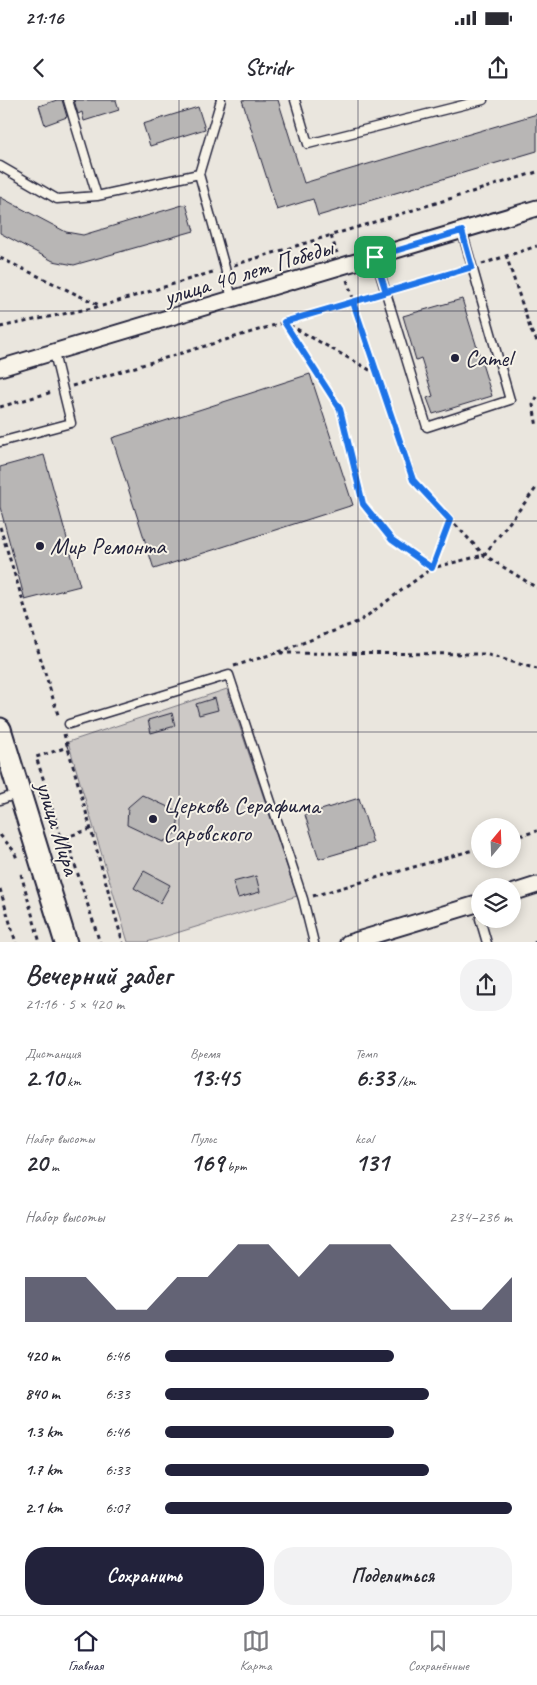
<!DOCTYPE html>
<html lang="ru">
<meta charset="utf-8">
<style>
:root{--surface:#fff;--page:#f2f2f3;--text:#2b2b33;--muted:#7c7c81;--line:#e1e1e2;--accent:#22223b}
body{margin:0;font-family:Caveat,sans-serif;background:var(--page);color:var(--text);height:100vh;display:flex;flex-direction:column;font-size:19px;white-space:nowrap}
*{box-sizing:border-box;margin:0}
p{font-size:16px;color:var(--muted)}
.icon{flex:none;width:28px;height:28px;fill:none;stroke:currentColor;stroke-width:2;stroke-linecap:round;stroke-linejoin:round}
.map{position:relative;height:842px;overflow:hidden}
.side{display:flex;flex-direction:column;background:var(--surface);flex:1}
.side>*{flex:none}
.needle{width:32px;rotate:19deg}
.buttons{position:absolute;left:471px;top:718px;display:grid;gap:10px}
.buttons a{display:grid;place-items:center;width:50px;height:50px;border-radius:50%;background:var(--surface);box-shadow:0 2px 12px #0003;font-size:25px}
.pin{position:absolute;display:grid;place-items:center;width:42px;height:42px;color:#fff;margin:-21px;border-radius:10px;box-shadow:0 2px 8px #0006}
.round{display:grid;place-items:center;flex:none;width:52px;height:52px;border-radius:20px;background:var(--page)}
.summary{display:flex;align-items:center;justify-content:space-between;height:85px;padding:0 25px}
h1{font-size:28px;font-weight:700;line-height:38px}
.figures{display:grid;grid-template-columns:repeat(3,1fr);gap:8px;height:85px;padding:5px 25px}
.figures div{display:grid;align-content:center}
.figures b{font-size:25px;font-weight:700}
.figures small{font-size:14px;font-weight:400}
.figures p{font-size:14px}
.chart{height:140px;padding:10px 25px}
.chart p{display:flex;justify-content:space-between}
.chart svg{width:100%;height:90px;margin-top:5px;fill:var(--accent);opacity:.7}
.cta{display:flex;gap:10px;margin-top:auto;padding:10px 25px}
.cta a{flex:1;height:58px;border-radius:20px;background:var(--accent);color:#fff;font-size:20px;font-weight:700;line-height:58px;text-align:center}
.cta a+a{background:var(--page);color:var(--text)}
ul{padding:0 25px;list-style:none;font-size:16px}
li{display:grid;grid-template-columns:80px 60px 1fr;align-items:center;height:38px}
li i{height:12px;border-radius:6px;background:var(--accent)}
.status{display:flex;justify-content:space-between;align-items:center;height:35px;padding:0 25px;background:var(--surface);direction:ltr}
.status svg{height:14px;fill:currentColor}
header{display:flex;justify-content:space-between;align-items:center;height:65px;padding:0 25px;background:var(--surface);font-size:22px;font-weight:700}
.tab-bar{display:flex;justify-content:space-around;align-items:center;height:70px;border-top:1px solid var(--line);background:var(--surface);font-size:14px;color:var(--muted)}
.tab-bar a{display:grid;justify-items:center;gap:2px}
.tab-bar .selected{color:var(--accent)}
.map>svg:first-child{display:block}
.green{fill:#cdc9c6;stroke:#787680}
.building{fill:#b8b6b5;stroke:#22223b}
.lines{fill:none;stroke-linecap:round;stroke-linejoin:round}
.lane-casing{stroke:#22223b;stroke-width:11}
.street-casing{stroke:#22223b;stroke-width:19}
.secondary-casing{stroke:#22223b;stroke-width:25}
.path{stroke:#22223b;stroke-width:3;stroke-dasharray:4 4;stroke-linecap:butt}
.lane{stroke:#f7f3e8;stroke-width:8}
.street{stroke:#f7f3e8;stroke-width:15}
.secondary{stroke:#f7f3e8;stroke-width:21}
.route-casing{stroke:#fff;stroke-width:10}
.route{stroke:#1a73e8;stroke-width:6}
.grid{fill:none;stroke:#22223b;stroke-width:1;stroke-opacity:0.55}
.poi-dot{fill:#22223b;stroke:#f7f3e8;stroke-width:2}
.labels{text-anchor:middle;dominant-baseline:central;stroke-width:4;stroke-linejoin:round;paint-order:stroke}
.street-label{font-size:24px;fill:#22223b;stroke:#f7f3e8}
.poi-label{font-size:24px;fill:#22223b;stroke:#f7f3e8;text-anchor:start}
</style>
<div class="status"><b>21:16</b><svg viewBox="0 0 49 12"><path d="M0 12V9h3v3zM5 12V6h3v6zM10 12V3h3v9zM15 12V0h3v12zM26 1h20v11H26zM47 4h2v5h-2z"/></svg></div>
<header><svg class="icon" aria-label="back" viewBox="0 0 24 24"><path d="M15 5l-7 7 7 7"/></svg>Stridr<svg class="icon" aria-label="share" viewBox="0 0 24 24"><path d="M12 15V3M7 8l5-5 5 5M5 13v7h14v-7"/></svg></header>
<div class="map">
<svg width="537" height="843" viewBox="0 0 537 843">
<rect width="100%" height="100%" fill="#eae6de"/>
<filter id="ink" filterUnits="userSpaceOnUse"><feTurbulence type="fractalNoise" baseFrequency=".02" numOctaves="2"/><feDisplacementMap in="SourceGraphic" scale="10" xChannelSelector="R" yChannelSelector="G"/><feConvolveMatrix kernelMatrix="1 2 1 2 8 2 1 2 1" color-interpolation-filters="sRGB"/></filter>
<g filter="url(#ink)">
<path class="green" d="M227,589l70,207 -150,46h-19l-60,-200z"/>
<path class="building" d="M57,0h5l5,17 -22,8 -6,-19z
M74,0h42l3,10 -35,11 -2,-9 -4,2z
M242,0h36l26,83 233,-69v37l-219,65 -5,-17 -36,11z
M198,7l7,22 -55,17 -7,-22z
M0,97l66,35 17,3 103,-31 8,27 -120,34 -21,-4 -53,-28z
M462,199l30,97 -59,18 -6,-16 6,-2 -12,-38 -5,2 -13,-44z
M310,274l43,131 -199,64 -42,-131z
M44,355l36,131 -55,14 -25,-93v-40z
M215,598l3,12 -19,5 -3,-11z
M172,613l3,13 -24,7 -3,-13z
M142,695l37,17 -2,20 -14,10 -36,-17 1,-18z
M359,698l14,45 -54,16 -14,-44z
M144,771l26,14 -10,18 -26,-15z
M256,776l4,16 -22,6 -5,-16z"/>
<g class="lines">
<g class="lane-casing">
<path id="lane" d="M68,0l29,96 102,-22 26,94 7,32
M295,0l13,44 175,-44
M0,66l57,33 40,-3
M199,74l22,-74
M375,157l52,170 83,-27 -48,-169
M0,342l71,-19 -17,-70
M69,624l160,-49 74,224 11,44
M0,700l19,-7
M480,819l7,24"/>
</g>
<g class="street-casing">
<path id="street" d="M0,268l537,-160
M512,793l25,-8
M348,843l132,-40"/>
</g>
<g class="secondary-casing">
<path id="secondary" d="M0,629l66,214"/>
</g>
<path class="path" d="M331,136l6,17
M506,155l25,76 6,10
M0,158l101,48
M482,164l55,-18
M234,165l303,-93
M347,180l66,200 71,75 53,33
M396,189l66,-19
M0,227l102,-21 114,-35
M377,274l-93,-52 56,87 23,95 30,36 39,28 52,-13 53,-68
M72,286l303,-91
M537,297l-4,8 4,22
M0,307l52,-15
M0,427l59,191
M279,552l81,-31 72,-53 18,-48
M234,566l42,-13 209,1 52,15
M64,634l59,209
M46,687l-10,-30 32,-10
M39,696l9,-2
M50,701l11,37 5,-1
M91,729l-25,8 34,106
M0,735l14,16 3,8
M512,738l25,-7
M21,774l19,69
M0,789l16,54
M313,796l167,-48
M534,843l3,-1"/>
<use href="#lane" class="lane"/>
<use href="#street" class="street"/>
<use href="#secondary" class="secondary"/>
</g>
</g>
<g class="lines" filter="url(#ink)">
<g class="route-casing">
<path id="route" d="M375,157l11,35 -33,10 60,178 37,40 -18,48 -40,-28 -29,-36 -23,-95 -56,-87 188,-55 -10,-36 -87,26"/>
</g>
<use href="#route" class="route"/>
</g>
<path class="grid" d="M179,0v843M358,0v843M0,211h537M0,421h537M0,632h537"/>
<g class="poi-dot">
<circle cx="455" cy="258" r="5"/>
<circle cx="40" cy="446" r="5"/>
<circle cx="153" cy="719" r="5"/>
</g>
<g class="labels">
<g class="street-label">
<text transform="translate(248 172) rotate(-17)">улица 40 лет Победы</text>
<text transform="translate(58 728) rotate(73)">улица Мира</text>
</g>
<g class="poi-label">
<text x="465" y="258">Camel</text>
<text x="50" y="446">Мир Ремонта</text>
<text x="163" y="705">Церковь Серафима<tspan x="163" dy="28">Саровского</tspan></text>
</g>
</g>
</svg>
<div class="buttons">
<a><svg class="needle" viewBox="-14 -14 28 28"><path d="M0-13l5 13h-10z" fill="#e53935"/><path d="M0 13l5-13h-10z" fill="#7c7c81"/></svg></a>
<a><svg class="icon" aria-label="layers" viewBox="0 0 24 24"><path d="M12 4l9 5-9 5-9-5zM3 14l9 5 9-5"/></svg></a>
</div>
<div class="pin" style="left:375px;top:157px;background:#1e9e55"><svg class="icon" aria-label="arrive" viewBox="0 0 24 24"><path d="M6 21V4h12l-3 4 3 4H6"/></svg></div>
</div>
<section class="side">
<div class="summary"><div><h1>Вечерний забег</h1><p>21:16 · 5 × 420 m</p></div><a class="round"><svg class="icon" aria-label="share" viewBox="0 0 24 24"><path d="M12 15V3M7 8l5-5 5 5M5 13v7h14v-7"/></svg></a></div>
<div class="figures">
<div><p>Дистанция</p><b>2.10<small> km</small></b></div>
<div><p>Время</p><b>13:45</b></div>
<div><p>Темп</p><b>6:33<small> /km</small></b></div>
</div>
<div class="figures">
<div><p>Набор высоты</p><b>20<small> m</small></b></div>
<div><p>Пульс</p><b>169<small> bpm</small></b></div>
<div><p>kcal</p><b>131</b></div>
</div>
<div class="chart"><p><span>Набор высоты</span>234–236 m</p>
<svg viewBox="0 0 160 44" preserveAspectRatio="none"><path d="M0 44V22L10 22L20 22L30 38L40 38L50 22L60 22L70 6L80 6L90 22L100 6L110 6L120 6L130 22L140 38L150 38L160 22V44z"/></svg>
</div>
<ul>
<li><b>420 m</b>6:46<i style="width:66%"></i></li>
<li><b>840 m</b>6:33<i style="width:76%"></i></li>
<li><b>1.3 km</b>6:46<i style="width:66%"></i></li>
<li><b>1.7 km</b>6:33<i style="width:76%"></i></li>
<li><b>2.1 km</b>6:07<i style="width:100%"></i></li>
</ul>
<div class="cta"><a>Сохранить</a><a>Поделиться</a></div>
</section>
<nav class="tab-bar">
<a class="selected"><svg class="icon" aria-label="home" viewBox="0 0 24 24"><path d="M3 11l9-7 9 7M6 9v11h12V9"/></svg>Главная</a>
<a><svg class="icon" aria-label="map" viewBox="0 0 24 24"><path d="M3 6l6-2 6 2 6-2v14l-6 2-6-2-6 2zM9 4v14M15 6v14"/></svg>Карта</a>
<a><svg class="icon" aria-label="saved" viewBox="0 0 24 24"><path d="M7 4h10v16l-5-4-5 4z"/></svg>Сохранённые</a>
</nav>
